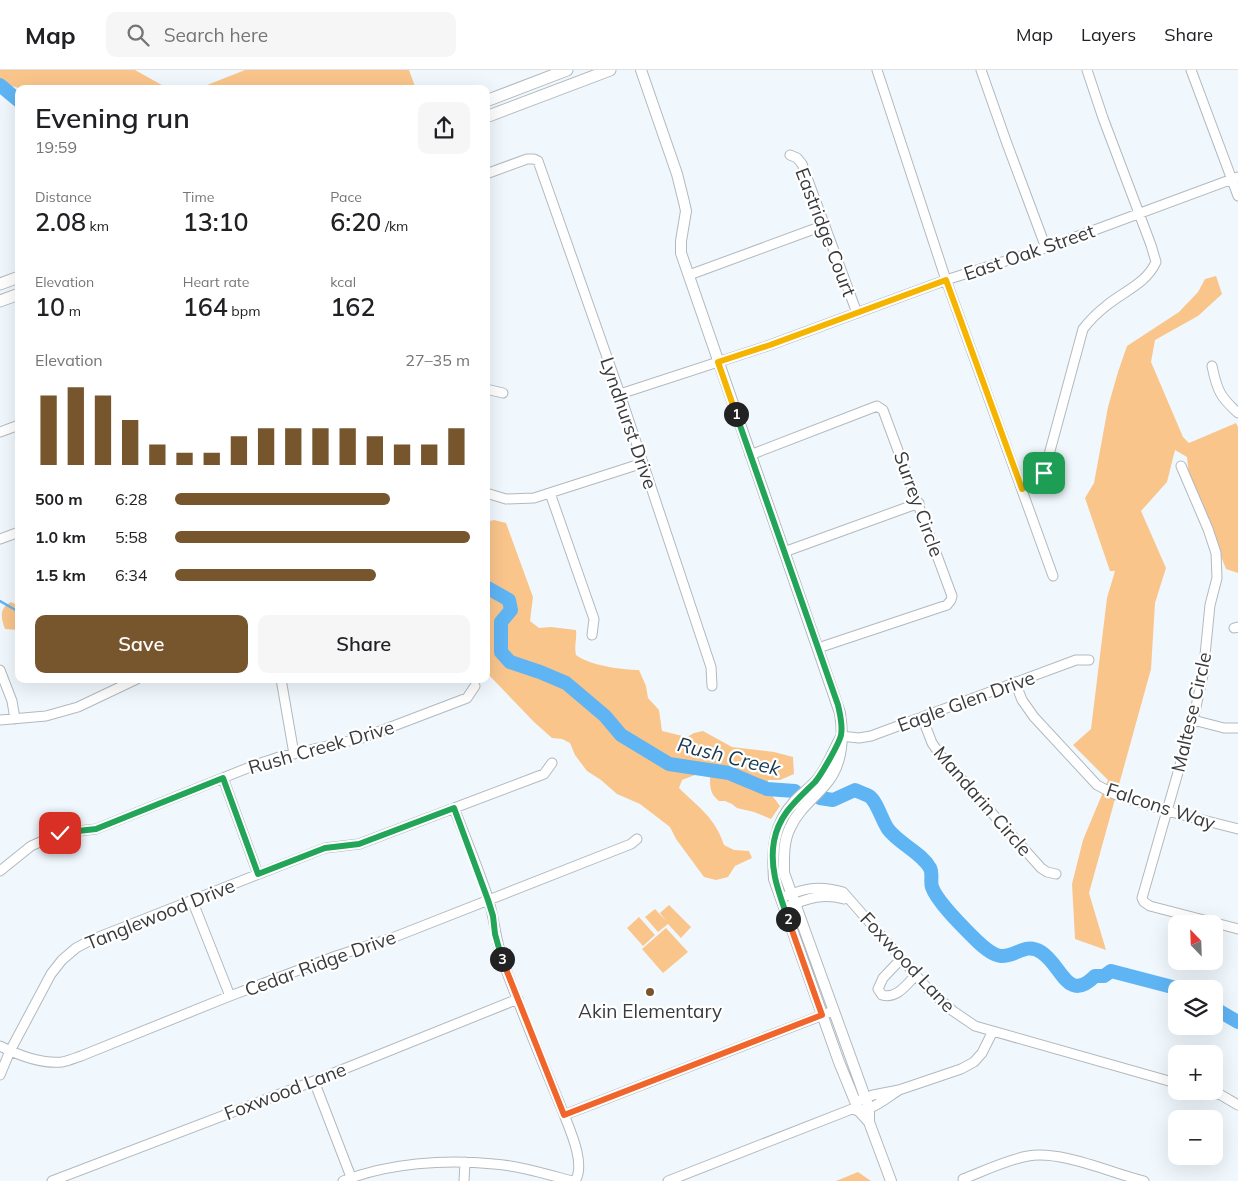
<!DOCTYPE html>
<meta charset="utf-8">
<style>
:root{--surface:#fff;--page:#f6f6f6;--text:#202124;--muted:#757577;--line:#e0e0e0;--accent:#77552d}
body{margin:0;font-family:Mulish,sans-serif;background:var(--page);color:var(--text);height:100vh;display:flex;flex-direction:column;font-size:19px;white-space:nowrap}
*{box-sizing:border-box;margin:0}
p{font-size:16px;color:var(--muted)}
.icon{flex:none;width:28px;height:28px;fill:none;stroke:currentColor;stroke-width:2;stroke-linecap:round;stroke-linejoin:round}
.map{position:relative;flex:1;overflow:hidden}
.details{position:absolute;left:15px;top:15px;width:475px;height:598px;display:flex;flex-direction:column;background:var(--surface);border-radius:10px;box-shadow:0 5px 20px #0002}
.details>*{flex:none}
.needle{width:32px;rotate:337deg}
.fabs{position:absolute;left:1168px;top:845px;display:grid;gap:10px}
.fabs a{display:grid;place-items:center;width:55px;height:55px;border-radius:10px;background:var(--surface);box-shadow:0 5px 20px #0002;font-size:25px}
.pin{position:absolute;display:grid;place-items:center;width:42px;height:42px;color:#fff;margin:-21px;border-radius:10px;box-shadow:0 2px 8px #0006}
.km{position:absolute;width:25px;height:25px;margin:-12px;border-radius:50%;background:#222;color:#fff;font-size:14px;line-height:25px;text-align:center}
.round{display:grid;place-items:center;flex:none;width:52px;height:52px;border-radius:10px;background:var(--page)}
.summary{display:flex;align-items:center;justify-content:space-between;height:85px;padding:0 20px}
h1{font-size:28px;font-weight:600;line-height:38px}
.figures{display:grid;grid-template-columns:repeat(3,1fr);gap:8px;height:85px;padding:5px 20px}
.figures div{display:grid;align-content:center}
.figures b{font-size:25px;font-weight:600}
.figures small{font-size:14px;font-weight:400}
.figures p{font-size:14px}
.chart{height:140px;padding:10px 20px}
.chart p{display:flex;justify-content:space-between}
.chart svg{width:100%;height:90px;margin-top:5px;stroke:var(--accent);stroke-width:6}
.button{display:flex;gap:10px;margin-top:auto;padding:10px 20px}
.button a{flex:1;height:58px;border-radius:10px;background:var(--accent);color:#fff;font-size:20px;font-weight:600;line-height:58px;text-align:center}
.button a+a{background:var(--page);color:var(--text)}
ul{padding:0 20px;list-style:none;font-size:16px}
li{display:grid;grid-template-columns:80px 60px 1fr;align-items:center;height:38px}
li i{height:12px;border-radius:6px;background:var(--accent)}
header{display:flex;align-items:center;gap:30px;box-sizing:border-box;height:70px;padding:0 25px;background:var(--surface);border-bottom:1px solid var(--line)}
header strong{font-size:24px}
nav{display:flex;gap:28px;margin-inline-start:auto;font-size:18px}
.search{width:350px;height:45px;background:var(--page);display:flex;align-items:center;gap:12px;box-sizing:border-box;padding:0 18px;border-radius:10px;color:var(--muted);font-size:19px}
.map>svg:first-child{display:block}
.green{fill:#f9c58b}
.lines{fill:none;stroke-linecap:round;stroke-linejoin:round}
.stream{stroke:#5fb4f4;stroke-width:2.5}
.river{stroke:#5fb4f4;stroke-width:14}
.minor-casing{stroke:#b2b9be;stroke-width:11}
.tertiary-casing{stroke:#b2b9be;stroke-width:12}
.secondary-casing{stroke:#b2b9be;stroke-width:13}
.minor{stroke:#fff;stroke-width:9}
.tertiary{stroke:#fff;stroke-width:10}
.secondary{stroke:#fff;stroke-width:11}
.split-1-casing{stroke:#fff;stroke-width:10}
.split-2-casing{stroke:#fff;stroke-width:10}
.split-3-casing{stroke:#fff;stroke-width:10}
.split-4-casing{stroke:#fff;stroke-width:10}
.split-1{stroke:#f5b400;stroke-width:6}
.split-2{stroke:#22a559;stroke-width:6}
.split-3{stroke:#f0652b;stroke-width:6}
.split-4{stroke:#22a559;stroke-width:6}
.poi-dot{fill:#77552d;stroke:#fff;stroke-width:2}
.labels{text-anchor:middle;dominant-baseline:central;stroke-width:4.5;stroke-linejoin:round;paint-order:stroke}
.street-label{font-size:19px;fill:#383a3d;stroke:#fff}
.poi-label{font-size:19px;fill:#383a3d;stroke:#fff}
.water-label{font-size:20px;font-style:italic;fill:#143852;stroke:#fff}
</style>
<header>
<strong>Map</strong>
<div class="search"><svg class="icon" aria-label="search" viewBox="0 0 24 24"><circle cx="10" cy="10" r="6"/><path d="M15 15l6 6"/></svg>Search here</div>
<nav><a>Map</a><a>Layers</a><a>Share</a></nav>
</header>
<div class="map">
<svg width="1238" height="1111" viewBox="0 0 1238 1111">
<rect width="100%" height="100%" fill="#f0f8fe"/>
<path class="green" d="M0,0h135l34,19h-148l-21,-7z
M245,0h164l7,19h-219z
M1216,206l6,18 -24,22 -43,24 -4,22 32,75 6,6 47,-20 2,4v146l-12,-4 -37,-93 -2,-19 -12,-7 -8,32 -26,29 25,57 -11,35 -4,66 -62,224 17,57 -31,-11 -3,-55 11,-44 25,-60 -35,-35 18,-16 16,-131 8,-27h-5l-25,-73 9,-15 14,-76 10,-35 9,-26 52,-34 19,-20 7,-13z
M494,450l12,3 27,74 -3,24 9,7 12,-1 25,3c1,9 -2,16 0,25 12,10 47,15 63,15l7,16 2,12 11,12 3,21 25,6 7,-4 9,-2 29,16 42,5 19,5 1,17 -14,6h-12l-1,9 13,17 -9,13 -17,-7 -17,-4 -5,-4 -7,-3h-6c-9,-7 -9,-14 -9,-24l-10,-4 -18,7 -3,8c19,19 36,29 45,57l10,5 15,1 3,7 -17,8 -7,11 -12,3 -12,-3 -28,-38 -6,-12 -30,-23 -23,-10 -16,-14 -14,-9 -12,-16 -5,-12 -8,-4 -10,-1 -18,-16 -48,-50v-150z
M11,532l8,4 -1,24 -13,-1c-5,-13 -5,-21 6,-27z
M669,835l22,22 -10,11 -13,-14 -10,8 -13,-15 10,-8 11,12 -6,-8z
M639,847l16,18 -12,11 -16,-18z
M666,858l22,24 -25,21 -21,-24z
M858,1102l13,9h-35z"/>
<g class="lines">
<path class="stream" d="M0,531l19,11"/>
<path class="river" d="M0,15l19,16
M486,517l23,13 2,10 -10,12v30l9,10 30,10 26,11 39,33 16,19 48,29 60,9 38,16 28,2
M820,728l13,2 22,-10c4,2 10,4 14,6 8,5 13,25 19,33 11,15 33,23 42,39 3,6 0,13 2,19 5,15 32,41 44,53 6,6 17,15 25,16 15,1 24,-14 40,-4 21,13 26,52 54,24h9l7,-5 69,18
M1214,938l24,14"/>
<g class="minor-casing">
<path id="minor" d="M877,0l69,210 107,296
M981,0l25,71 40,107
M1191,0l47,126
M790,85l7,3 5,6 55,149
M486,104l41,-15h7l4,2 82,233 91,273 1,19
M689,205l136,-50
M1212,296c5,24 8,31 26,47
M486,319l17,4
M620,324l150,-49 176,-65 100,-32 192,-71
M0,362l19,-7
M750,385l127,-49 6,4 69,186 -1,4 -4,5 -129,43
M1181,396l27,63 8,24 1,25 -7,27 -7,70 -10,45 -51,178 2,4 6,4 88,23
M1022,419l22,-16 39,-144c7,-9 14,-16 23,-23 18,-15 40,-22 50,-44l-5,-17 -48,-127 -16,-48
M486,423l20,6 28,-1 109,-35
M550,423l44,126 -2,16
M0,469l19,-7
M784,482l135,-49
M1234,558l4,-1
M0,600l12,31 3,18
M281,609l13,75
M1015,612l7,18 12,17 63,68 17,9 53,17 71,18
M922,647l10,26 9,13 100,112 6,4 9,2
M0,650l46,-4 32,-9 59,-28
M1193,650l31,8h14
M841,666l18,2 12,-2 205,-76h13
M223,708l35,96
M454,738c12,31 25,62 35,93 6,21 7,42 15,63 18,50 39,99 59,148 7,18 23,52 12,69
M0,801l31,-25 18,-8 12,-5 35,-4 159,-64 24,-8 83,-19 105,-40 8,-12
M781,828c23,-10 37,-13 62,-6l85,97 25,22 22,15 201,57
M192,830l38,96
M789,836c19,-8 35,-13 55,-7
M901,889l-18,19 -5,11 4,6c15,4 24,-10 34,-20
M0,976c18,9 42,18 62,16 6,-1 13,-4 19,-6l149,-60 106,-40 56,-18 239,-94 6,-5
M0,1005l10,-24 41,-77 11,-14 14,-12 15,-8 206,-81 28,-11 34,-4 185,-70 8,-11
M314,1011l37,96
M1207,1021l14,4 17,10
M860,1030l13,-5 26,-5 62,-21 13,-7 8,-9 11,-22
M564,1045l269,-104
M963,1109c21,-8 43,-19 65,-23 33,-6 83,17 116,25
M52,1111l262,-100 204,-82
M343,1111c45,-18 102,-22 151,-17 26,2 52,10 78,17
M464,1111l1,-19
M668,1111l184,-72c16,6 34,-11 47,-19"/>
</g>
<g class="tertiary-casing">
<path id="tertiary" d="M641,0l36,104 7,28 2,9 -5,30v12l159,460c4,26 3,53 -16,73 -12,14 -26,24 -34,42 -7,14 -6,30 -6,45l85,235v14
M841,667c-8,14 -14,32 -25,44 -7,8 -16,14 -22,21 -21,23 -22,48 -20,77l65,183 20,49 10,11 22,59"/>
</g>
<g class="secondary-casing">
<path id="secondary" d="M486,31l81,-31
M486,47l124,-47
M0,214l19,-7
M0,231l19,-7"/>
</g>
<use href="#minor" class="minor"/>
<use href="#tertiary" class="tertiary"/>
<use href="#secondary" class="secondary"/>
</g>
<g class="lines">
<g class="split-1-casing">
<path id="split-1" d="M736,344l-18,-52 52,-17 176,-65 76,209 22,-16"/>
</g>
<g class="split-2-casing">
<path id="split-2" d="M736,344l102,291c2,9 5,20 3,30 -2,9 -20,40 -26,47 -18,18 -36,32 -41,59 -5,28 5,52 14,78"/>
</g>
<g class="split-3-casing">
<path id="split-3" d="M502,889l62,156 258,-100 -34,-96"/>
</g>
<g class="split-4-casing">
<path id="split-4" d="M60,763l36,-4 127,-51 35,96 67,-26 34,-4 95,-36 34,92 5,16 2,18 7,25"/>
</g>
<use href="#split-1" class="split-1"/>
<use href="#split-2" class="split-2"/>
<use href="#split-3" class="split-3"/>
<use href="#split-4" class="split-4"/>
</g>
<circle class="poi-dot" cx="650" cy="922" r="5"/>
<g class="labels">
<g class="street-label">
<text transform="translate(826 162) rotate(69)">Eastridge Court</text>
<text transform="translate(1029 182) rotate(-19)">East Oak Street</text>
<text transform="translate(629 353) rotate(71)">Lyndhurst Drive</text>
<text transform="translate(919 434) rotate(70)">Surrey Circle</text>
<text transform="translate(966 631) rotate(-20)">Eagle Glen Drive</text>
<text transform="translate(1191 642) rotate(-77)">Maltese Circle</text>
<text transform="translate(321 677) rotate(-16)">Rush Creek Drive</text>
<text transform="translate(983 731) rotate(49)">Mandarin Circle</text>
<text transform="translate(1161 736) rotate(18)">Falcons Way</text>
<text transform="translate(160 844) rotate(-22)">Tanglewood Drive</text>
<text transform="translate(908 892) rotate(47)">Foxwood Lane</text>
<text transform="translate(320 893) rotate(-20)">Cedar Ridge Drive</text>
<text transform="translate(285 1021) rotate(-21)">Foxwood Lane</text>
</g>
<g class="poi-label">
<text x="650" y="941">Akin Elementary</text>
</g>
<g class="water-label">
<text transform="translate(729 686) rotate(14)">Rush Creek</text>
</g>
</g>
</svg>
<div class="fabs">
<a><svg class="needle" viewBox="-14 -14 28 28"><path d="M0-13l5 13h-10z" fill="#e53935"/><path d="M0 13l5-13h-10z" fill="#757577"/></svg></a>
<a><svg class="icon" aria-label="layers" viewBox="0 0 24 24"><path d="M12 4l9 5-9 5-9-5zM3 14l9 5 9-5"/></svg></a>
<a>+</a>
<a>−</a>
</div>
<div class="pin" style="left:1044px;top:403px;background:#1e9e55"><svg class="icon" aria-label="arrive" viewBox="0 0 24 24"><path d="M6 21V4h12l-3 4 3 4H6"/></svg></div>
<div class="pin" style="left:60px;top:763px;background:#d93025"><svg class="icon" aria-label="check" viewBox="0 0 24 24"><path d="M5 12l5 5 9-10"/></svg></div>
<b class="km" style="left:736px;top:344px">1</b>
<b class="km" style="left:788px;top:849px">2</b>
<b class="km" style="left:502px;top:889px">3</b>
<section class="details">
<div class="summary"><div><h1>Evening run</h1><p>19:59</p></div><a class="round"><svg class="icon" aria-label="share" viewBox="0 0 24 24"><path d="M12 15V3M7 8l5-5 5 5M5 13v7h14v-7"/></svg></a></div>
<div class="figures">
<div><p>Distance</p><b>2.08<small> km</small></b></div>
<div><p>Time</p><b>13:10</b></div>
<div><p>Pace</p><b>6:20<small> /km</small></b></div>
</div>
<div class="figures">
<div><p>Elevation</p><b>10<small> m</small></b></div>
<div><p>Heart rate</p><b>164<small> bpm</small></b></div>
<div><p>kcal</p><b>162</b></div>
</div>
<div class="chart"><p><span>Elevation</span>27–35 m</p>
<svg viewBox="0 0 160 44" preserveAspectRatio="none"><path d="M5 44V10M15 44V6M25 44V10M35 44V22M45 44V34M55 44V38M65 44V38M75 44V30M85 44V26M95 44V26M105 44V26M115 44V26M125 44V30M135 44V34M145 44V34M155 44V26"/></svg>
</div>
<ul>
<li><b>500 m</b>6:28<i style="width:73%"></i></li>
<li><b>1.0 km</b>5:58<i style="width:100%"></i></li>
<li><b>1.5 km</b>6:34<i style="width:68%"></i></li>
</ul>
<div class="button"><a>Save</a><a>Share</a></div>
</section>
</div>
